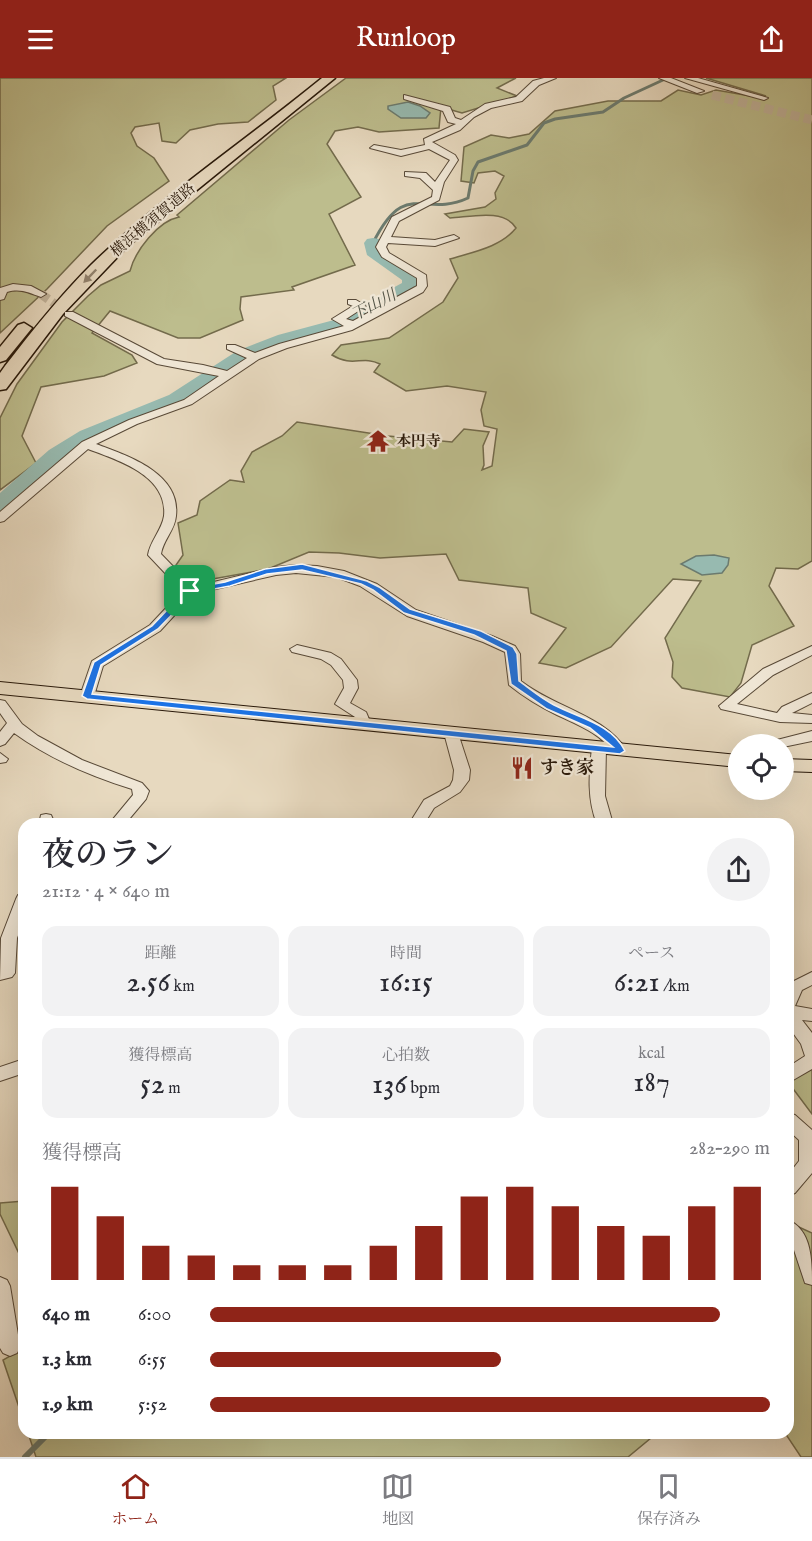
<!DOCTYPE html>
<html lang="ja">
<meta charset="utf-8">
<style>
:root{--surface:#fff;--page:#f2f2f3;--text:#2b2b33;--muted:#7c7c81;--line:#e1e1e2;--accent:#8f2418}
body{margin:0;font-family:"IM FELL English","Noto Serif JP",serif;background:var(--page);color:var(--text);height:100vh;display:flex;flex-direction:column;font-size:22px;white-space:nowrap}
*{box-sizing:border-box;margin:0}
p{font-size:20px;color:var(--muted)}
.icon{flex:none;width:33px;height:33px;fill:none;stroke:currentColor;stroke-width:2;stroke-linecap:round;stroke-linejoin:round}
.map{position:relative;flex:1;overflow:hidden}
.panel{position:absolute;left:18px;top:740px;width:776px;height:621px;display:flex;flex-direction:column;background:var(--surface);border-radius:18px;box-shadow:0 6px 24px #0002}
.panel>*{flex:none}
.tools{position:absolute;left:728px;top:656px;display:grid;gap:12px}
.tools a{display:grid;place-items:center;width:66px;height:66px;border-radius:50%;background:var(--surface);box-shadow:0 6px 24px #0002;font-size:30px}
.pin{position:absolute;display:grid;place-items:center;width:51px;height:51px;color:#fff;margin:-26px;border-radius:12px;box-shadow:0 3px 9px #0006}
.round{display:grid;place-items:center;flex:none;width:63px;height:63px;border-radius:32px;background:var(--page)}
.overview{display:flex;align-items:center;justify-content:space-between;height:102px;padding:0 24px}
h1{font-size:33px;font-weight:600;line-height:45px}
.metrics{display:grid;grid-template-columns:repeat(3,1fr);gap:9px;height:102px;padding:6px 24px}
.metrics div{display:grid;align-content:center;border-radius:15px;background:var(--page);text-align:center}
.metrics b{font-size:30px;font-weight:600}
.metrics small{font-size:16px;font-weight:400}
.metrics p{font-size:16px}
.chart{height:168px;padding:12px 24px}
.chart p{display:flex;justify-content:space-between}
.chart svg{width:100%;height:108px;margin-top:6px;stroke:var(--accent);stroke-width:6}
ul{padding:0 24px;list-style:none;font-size:20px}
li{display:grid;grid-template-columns:96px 72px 1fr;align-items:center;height:45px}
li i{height:15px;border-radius:8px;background:var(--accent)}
header{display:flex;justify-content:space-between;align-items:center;height:78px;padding:0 24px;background:var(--accent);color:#fff;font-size:27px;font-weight:600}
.tabs{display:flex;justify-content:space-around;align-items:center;height:84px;border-top:2px solid var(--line);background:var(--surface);font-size:16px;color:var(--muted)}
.tabs a{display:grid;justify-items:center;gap:3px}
.tabs .on{color:var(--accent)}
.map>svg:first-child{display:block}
.green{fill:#bdbd8d;stroke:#736b4c;stroke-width:1.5}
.water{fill:#97bab0;stroke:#6b7a6e;stroke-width:1.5}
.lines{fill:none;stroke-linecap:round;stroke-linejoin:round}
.stream-far1{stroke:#6b7a6e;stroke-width:3}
.stream{stroke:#6b7a6e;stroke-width:6}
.river{fill:#97bab0;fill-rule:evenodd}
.minor-tunnel-far1{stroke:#c1b39b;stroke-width:9;stroke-dasharray:9 4.5;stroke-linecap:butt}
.minor-tunnel{stroke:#c1b39b;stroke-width:12;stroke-dasharray:12 6;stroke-linecap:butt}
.minor-casing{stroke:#584937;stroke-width:2}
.major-casing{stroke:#29190a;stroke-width:2}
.highway-casing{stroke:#29190a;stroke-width:3}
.minor{fill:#efe6d5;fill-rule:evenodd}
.major{fill:#e7d9bf;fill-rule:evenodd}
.highway{fill:#e7d9bf;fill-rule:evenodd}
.oneway{fill:#92836e}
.route{fill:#1a73e8;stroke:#fff;stroke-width:1.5;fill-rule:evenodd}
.labels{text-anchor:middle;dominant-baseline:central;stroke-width:4.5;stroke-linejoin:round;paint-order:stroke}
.far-street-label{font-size:15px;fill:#29190a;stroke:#efe6d5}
.far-poi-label{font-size:15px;font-weight:bold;fill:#29190a;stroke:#efe6d5;text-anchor:start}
.far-water-label{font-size:16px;font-style:italic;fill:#505144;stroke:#efe6d5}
.poi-label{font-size:18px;font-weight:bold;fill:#29190a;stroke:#efe6d5;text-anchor:start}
</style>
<header><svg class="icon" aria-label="menu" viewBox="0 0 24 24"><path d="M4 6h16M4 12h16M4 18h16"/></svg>Runloop<svg class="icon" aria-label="share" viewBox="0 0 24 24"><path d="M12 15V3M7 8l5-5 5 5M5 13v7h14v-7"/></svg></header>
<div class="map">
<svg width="812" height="1379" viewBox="0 0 812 1379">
<rect width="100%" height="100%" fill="#e7d9bf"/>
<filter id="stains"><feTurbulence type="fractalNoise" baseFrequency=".00333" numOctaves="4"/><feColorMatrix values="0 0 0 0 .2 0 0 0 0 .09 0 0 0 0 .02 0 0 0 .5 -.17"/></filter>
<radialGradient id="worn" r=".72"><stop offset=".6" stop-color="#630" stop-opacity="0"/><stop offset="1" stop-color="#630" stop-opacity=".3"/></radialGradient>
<path class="green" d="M0,0h286l-13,8 3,14 -28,22 -30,2 -28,6 -14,13 -14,-2 -3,-18 -24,4 -4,6 6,13 17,12 15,23 -62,45 -60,63 -47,44z
M346,0h170l-19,10 20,8 -55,17 -21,-6 -2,21 -60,4 -21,-5 -23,4 -8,13 34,53 -32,17 26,51 -63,22 2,3 -53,7 -1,12 3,11 -43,18h-22l-68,-27 -18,22 40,22 5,8 -33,13 -63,11 -19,49 14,27 -36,27v-72l17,-34 45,-62 26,-26 13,-11 29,-14c5,-20 28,-50 49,-54l-2,-2 112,-95z
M706,0h106v483l-14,8 -22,-1 -7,18 25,40 -42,19 -11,38 -11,14 -48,-9 -10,-11 1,-15 -8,-24 36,-57 -28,-2 -62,68 -45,21 -27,-5 27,-35 -35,-15 -3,-25 -69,-8 -13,-26 -66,4 -41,-5 -30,-1 -41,17 -61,11 -14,-2 -17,-13 7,-10 -5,-32 19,-8 3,-14 30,-21 14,2 -3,-11 11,-19 30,-16 15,-14 91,14 64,6 12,-13 25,3 -6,14 1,19 -2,5 10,-4 5,-37 -13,-3 -3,-16 5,-18 -39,-6 -41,5 -32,-19 6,-8c-18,-9 -27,4 -48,-9l9,-10 48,-7 54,-36 15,-24 -8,-19c23,-7 51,-12 66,-31 -12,-20 -46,-11 -66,-10l-5,-4 40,-7 11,-8 -1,-6 9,-17 -9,-5 -17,2 -4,10 -13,-2 3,-34 27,-12 18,3 20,-4 26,-23 53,-10h53l17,-11 23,5 15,-5 40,7 10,-1z
M812,990v46l-24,-32z
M24,1123v63l-24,-50v-11z
M788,1144l24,11v224h-11l-16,-24 3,-1z
M24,1270v74l-21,-62z
M28,1355v-1l629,1 -29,24h-592z"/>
<path class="water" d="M408,24l12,4 10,7 -4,5h-25l-13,-9v-3z
M714,477l15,3 -1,7 -6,8 -20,2 -21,-11 15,-8z"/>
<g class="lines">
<path class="stream-far1" d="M373,165c33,-66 50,-24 95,-45l5,-27 5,-9 49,-17 17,-22 11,-4 48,-7 21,-14 39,-18"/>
<path class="stream" d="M25,1379l25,-25"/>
<path class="river" d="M373,160l6,1 5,13 32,21 5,10 -7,8 -66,37 -56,15 -41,16 -68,44 -89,36 -29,21 -57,50 -8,2v-19l49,-43 31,-19 89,-36 68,-44 41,-16 56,-15 68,-37v-3l-35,-25 -3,-12 3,-4z"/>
<path class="minor-tunnel-far1" d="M712,17l100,25
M41,216l18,13"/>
<path class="minor-tunnel" d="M57,227l12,9"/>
<g class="minor-casing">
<path id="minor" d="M544,0h12l-17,7 -17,16 -31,7 -17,9 -14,13 -28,12 23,13 3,5 -14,22 -5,18 -40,21 -8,16 44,3 19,-5 5,3 -24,8 -47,-3 -2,4 3,6 37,22 1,11 -4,6 -71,38 -65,18 -28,11 -67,45 -55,20 -41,20c32,12 85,29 80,72 -1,14 -13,24 -15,38l32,33 83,-20 20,-2 21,1 27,5 33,13 39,26 76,26 23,10 5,8 1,27c34,27 84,34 106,70l-2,3h-10c-15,-21 -35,-28 -58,-39 -17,-8 -33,-18 -48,-30l-4,-33 -22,-10 -76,-26 -47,-30 -24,-9 -40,-4 -20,2 -82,19 -34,37 -57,35 -9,30 -7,4 -5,-1 -2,-3 12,-35 58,-36 32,-34 -34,-36c2,-14 14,-25 16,-39 4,-41 -47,-56 -76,-67l-84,72 -4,1v-10l82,-70 47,-22 55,-20 35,-24 -62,-12 -92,-48v-4h8l91,47 39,6 24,6 20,-13 -20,-9v-4h8l20,8 24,-9 65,-18 -12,-7 21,-13 -5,-2v-4h8l10,6 -20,13 7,2 64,-35v-8l-35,-21 -6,-10 16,-30 40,-20 1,-7 -13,-12 -15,-2v-4l21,1 9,9 15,-22 -21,-11 -28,7 -31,-8 4,-3 27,5 24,-5 -1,-6 32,-15 -8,-2 -5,-11 -39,-12v-4l46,12 5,11 6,2 24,-16 31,-7 17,-16z
M659,0h12l33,13 -7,2z
M685,0h13l70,20 -4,2z
M13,206l18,2 15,8 -5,3c-12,-4 -20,-9 -34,-5l-3,7 -4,1v-12z
M297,567l34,8 10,6 16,21 1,8 -8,15 16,9 5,12 -2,3h-10l-4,-10 -20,-13 9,-16 -1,-8 -12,-15 -10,-6 -29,-7 -2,-3z
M812,568v9l-39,20 -36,29 40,9 5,-6 30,-14v10l-20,10 20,2v8l-32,-1 -59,-13 -2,-3 44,-37z
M0,622l5,1 17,23 16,12 44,24 60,23 7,8 -3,8 -21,25h-16l24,-29 -1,-6c-42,-13 -82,-30 -118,-56l-9,11 -5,2v-14l7,-9 -7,-10z
M451,650l7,5 12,37 -1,10 -9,12 -26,16 -10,16h-15l15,-24 26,-14 3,-6 1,-10 -10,-37z
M812,653v10l-29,6v-3h-12l2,-3z
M599,665l7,5 -1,48 8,28h-16c-10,-25 -8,-50 -5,-76z
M0,675l8,6 -2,3 -6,1z
M46,736l5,1 4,9h-16l2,-9z
M24,815v27l-7,18 -2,35 -3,4 -12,3 1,-42 15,-39 2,-4z
M812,894v13l-10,5 -7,16 17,3v12l-10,-1 10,13v36l-24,14v-16l17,-11 -4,-12 -13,-18v-42z
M24,981v14l-24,8v-14z
M788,1035l7,2 17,15v43l-17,20 -7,3v-21l11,-14v-21l-11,-10z
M788,1142c24,10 24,41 24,65l-7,-2 -11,-33 -6,-10z
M0,1199l7,3 3,6 10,61 -3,6 -7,3 -7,-3 -3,-5z"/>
</g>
<g class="major-casing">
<path id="major" d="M0,604l738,73v12l-738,-73z
M783,681l29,1v12l-29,-1z"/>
</g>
<g class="highway-casing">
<path id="highway" d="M322,0h13l-207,168 -65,68 -57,75 -6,1v-17l5,-7c27,-35 55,-70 86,-101 71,-69 154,-124 231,-187z
M24,245l8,5 -26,32 -6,2v-15l18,-22z"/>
</g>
<use href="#minor" class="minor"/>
<use href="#major" class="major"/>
<use href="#highway" class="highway"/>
</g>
<defs><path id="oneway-solid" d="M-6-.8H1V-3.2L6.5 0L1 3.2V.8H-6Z" transform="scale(1.5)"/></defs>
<use class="oneway" href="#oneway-solid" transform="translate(90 198) rotate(134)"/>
<path class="route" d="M302,486l65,17 12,6 31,22 71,22 32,16 4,7 2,27c11,8 23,18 35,24 25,13 58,19 71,46l-5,3 -533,-55 -5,-3 12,-34 58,-36 35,-37 38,-7 40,-13zM302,492l59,14 12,6 31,23 70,22 32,16 5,33 36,25 43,19 23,19 -521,-53 9,-29 57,-36 35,-36 37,-7 37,-12z"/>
<defs>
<g id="temple-bare" transform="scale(1.8)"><path d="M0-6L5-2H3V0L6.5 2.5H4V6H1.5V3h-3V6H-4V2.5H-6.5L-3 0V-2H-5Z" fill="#8f2418" stroke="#efe6d5" stroke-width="2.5" paint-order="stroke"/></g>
<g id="restaurant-bare" transform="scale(1.8)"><path d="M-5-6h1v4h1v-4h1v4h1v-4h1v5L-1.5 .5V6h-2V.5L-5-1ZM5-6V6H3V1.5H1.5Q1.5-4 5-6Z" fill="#8f2418" stroke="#efe6d5" stroke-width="2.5" paint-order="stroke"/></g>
</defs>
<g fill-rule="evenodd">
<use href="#temple-bare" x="378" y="363"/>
<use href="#restaurant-bare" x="522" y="690"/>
</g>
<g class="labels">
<g class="far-street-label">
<text transform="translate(153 142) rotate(-40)">横浜横須賀道路</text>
</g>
<g class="far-poi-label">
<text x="396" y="363">本円寺</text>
</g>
<g class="far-water-label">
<text transform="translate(374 228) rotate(-28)">下山川</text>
</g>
<g class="poi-label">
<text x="540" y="690">すき家</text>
</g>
</g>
<rect width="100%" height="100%" filter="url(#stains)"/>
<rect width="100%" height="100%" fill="url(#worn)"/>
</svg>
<div class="tools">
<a><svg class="icon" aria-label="locate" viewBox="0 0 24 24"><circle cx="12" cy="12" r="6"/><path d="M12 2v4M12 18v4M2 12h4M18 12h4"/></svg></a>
</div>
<div class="pin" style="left:190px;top:513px;background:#1e9e55"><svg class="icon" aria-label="arrive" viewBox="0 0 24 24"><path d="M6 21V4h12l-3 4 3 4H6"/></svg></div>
<section class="panel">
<div class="overview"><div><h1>夜のラン</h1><p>21:12 · 4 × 640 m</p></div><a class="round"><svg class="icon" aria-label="share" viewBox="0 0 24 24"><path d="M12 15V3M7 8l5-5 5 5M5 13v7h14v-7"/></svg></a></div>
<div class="metrics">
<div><p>距離</p><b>2.56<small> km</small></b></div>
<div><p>時間</p><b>16:15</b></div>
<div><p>ペース</p><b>6:21<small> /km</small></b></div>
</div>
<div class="metrics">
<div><p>獲得標高</p><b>52<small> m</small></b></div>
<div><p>心拍数</p><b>136<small> bpm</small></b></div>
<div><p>kcal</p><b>187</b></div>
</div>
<div class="chart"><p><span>獲得標高</span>282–290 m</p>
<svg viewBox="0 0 160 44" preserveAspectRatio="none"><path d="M5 44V6M15 44V18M25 44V30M35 44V34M45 44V38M55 44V38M65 44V38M75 44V30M85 44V22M95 44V10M105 44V6M115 44V14M125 44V22M135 44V26M145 44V14M155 44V6"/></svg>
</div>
<ul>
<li><b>640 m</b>6:00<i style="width:91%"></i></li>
<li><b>1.3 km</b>6:55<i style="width:52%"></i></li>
<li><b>1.9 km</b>5:52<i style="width:100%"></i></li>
</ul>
</section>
</div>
<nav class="tabs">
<a class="on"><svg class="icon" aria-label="home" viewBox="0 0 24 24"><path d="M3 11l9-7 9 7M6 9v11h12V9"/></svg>ホーム</a>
<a><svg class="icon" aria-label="map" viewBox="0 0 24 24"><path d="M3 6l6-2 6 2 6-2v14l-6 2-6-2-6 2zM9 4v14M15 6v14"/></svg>地図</a>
<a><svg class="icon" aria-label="saved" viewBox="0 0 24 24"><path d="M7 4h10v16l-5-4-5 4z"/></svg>保存済み</a>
</nav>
